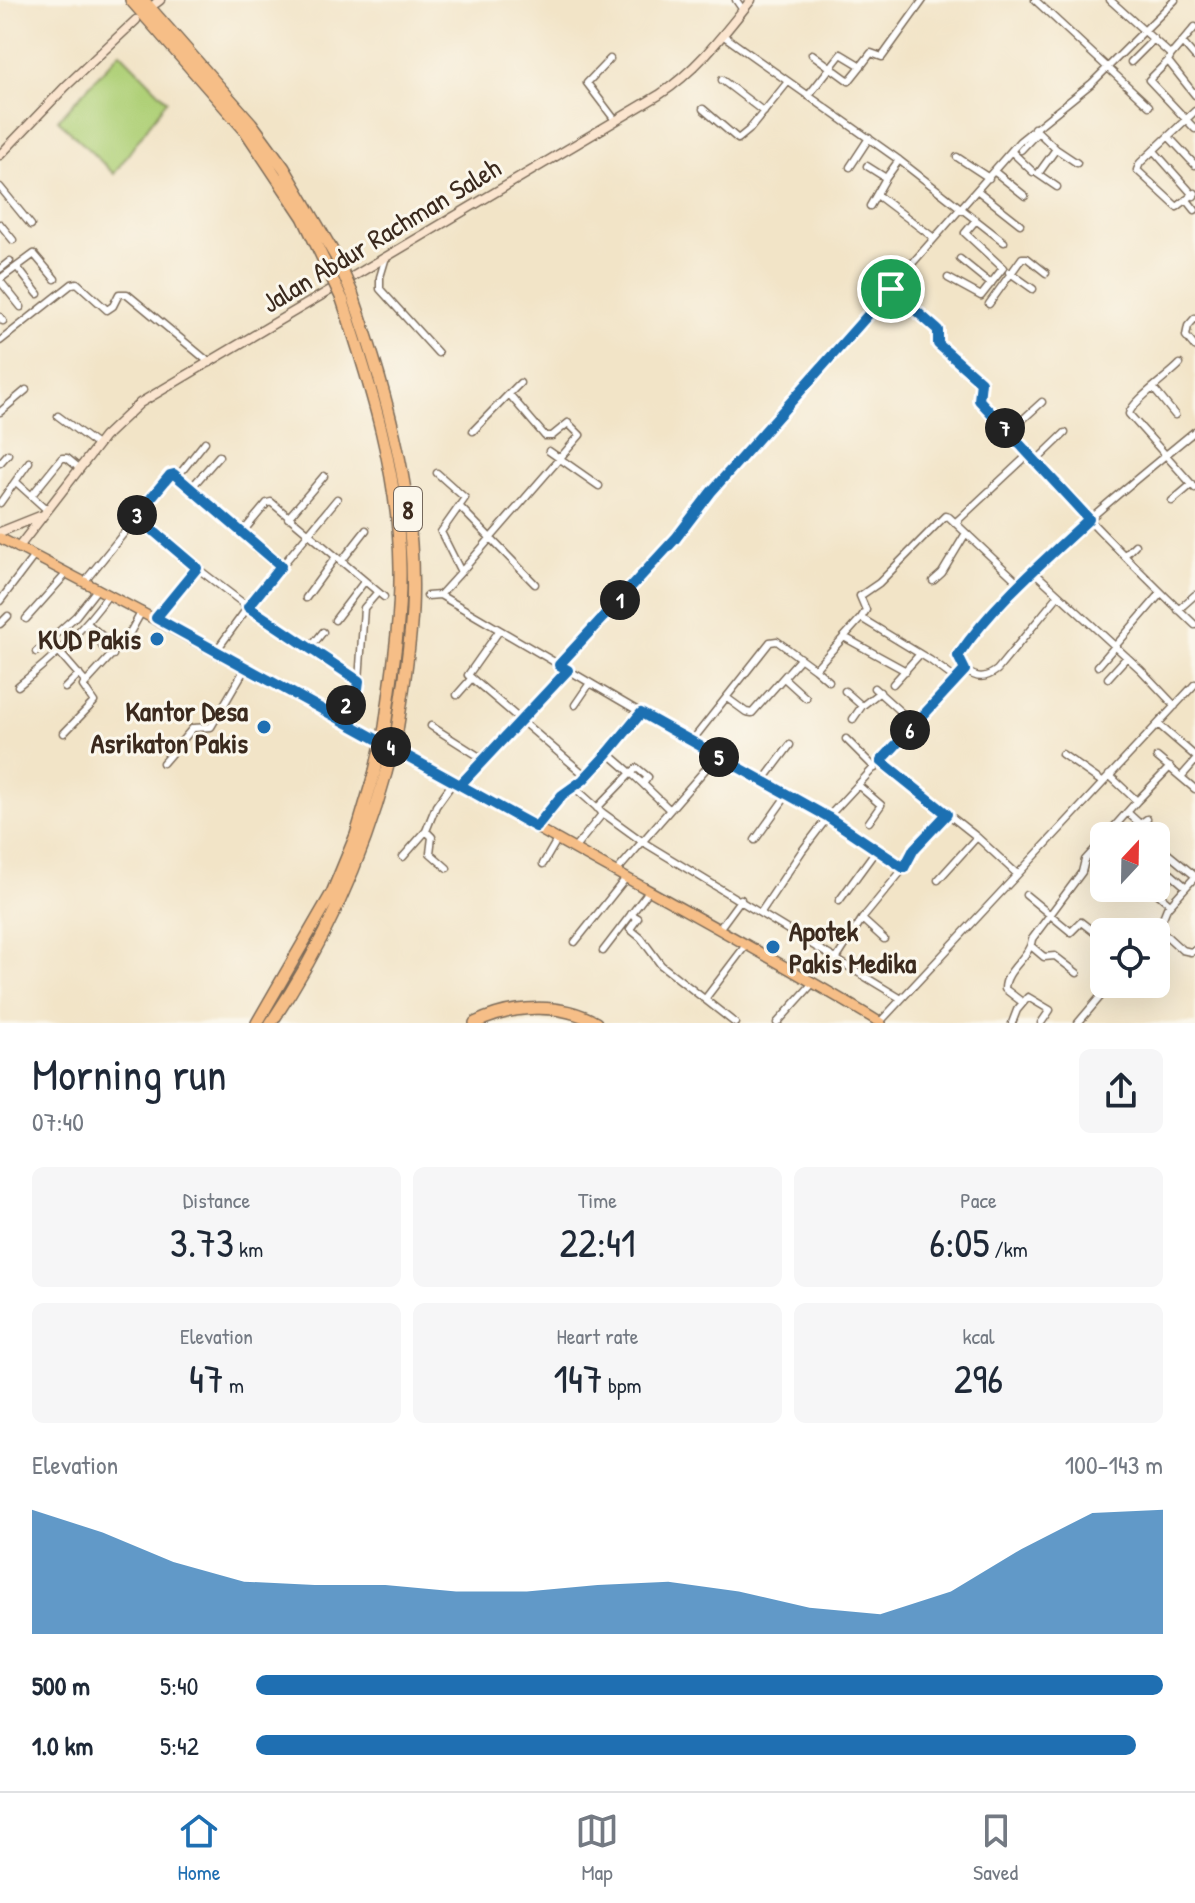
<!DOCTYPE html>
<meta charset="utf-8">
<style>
:root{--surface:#fff;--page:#f6f6f7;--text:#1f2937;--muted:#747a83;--line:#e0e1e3;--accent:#1f6fb2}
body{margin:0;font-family:"Patrick Hand",sans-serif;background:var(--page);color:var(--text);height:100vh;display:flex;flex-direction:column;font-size:30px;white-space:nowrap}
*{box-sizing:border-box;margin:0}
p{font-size:26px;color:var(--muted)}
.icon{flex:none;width:44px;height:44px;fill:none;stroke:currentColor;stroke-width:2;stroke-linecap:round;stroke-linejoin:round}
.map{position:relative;height:1023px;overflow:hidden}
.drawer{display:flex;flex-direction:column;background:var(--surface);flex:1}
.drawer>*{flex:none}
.needle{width:52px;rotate:22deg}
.tools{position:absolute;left:1090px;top:822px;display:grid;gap:16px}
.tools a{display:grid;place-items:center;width:80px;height:80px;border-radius:12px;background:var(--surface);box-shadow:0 8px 32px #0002;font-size:40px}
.pin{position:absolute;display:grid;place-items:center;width:68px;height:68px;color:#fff;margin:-34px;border:4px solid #fff;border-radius:50%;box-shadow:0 2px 8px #0007}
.km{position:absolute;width:40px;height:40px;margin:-20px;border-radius:50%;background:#222;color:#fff;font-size:22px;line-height:40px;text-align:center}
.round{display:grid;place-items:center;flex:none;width:84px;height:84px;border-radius:12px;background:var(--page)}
.overview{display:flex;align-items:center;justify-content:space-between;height:136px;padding:0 32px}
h1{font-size:44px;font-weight:600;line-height:60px}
.stats{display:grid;grid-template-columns:repeat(3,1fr);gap:12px;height:136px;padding:8px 32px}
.stats div{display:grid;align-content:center;border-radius:12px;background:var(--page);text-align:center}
.stats b{font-size:40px;font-weight:600}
.stats small{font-size:22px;font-weight:400}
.stats p{font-size:22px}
.chart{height:224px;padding:16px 32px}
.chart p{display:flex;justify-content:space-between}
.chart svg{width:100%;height:144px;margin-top:8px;fill:var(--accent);opacity:.7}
ul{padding:0 32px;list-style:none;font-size:26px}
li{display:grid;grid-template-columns:128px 96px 1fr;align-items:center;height:60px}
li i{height:20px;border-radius:10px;background:var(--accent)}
.menu{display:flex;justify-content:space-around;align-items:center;height:112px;border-top:2px solid var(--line);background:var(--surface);font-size:22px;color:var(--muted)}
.menu a{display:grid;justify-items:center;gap:4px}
.menu .active{color:var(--accent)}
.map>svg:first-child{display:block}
.green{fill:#afd077;stroke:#757d4a;stroke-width:2}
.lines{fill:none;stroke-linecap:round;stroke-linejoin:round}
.street-casing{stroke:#7b6b59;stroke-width:9}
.secondary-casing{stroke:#7b6b59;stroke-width:11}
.primary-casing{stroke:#7b6b59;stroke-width:12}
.highway-casing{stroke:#7b6b59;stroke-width:14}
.street{stroke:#fff;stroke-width:6}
.secondary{stroke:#fbe5cf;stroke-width:8}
.primary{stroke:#f6be87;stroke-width:9}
.highway{stroke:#f6be87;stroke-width:11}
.highway-bridge-casing{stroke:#7b6b59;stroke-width:14;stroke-linecap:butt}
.highway-bridge{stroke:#f6be87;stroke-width:11}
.route-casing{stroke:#fff;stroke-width:16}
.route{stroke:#1f6fb2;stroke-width:10}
.poi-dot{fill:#1f6fb2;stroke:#fbf7ec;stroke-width:3}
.labels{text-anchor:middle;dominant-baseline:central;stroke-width:6;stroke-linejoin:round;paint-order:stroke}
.shield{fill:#fbf7ec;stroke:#75685c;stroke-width:2}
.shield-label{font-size:26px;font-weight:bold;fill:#3b2a1e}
.street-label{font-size:28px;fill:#3b2a1e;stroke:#fbf7ec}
.poi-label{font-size:28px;font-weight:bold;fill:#3b2a1e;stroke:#fbf7ec;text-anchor:end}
</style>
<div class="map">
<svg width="1195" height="1023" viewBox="0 0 1195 1023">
<rect width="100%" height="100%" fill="#fbf7ec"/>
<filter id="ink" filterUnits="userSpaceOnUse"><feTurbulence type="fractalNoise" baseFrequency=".0125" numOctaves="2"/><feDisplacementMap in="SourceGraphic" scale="16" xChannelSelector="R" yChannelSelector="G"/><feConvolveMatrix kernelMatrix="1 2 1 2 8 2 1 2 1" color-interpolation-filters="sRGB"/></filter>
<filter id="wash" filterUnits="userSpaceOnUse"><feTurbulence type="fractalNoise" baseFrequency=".006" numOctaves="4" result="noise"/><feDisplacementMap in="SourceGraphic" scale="32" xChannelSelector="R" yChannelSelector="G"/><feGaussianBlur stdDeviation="1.8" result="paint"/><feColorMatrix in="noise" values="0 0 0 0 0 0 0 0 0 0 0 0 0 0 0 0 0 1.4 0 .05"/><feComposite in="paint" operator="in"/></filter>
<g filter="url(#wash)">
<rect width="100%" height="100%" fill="#f2e4c7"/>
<path class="green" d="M120,52l47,48 -53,74 -56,-54z"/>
</g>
<g filter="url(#ink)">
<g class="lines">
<g class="street-casing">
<path id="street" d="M736,0l7,10
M1035,0l114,106
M1110,0l61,55 -3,6 27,34
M724,36l175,124 105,82
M1182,42l13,15
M812,54l37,27 12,-15
M1171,55l24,-28
M610,59l-23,24 28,37
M1168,61l-19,19 46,49
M1131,62l23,-23
M722,80l42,32
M808,96l33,-42 20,12 10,-13 11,4 41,-57
M703,109l35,30 11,-9 38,-47
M1195,111l-55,52 -3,7 40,37 18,-14
M1034,128l22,21 21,14
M1169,137l26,28
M1056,149l-18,25 19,13
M1021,150l16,-17
M1154,151l40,45
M1012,152l21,20
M957,157l32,21
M867,166l19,12 -16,28
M850,167l19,-29
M995,172l30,24
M886,178l13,-18
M0,187l31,38
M978,191l42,33
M877,195l57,43
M1187,200l8,10
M0,224l13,16
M386,257l-6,20v12l58,64
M960,259l31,25
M17,267l21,27
M0,269l10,-8
M872,269l66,61v14l43,38 -2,18c69,78 141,154 216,225
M1009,272l24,17
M948,278l33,18 22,-28 -38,-35 11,-13
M0,279l34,-25 21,25
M0,281l21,26
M989,304l33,-46h5l19,15
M0,317l3,4
M1195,318l-7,8 -2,10 9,11
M0,341l72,-57 5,-1 30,27 6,-4 6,-12h8l83,69
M1180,364c-11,12 -49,38 -51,50l66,74
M1154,389l21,26
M0,412l26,-22
M58,416l39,29
M473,431l36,-37
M1009,432l33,-30
M549,451l50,35
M1036,461l29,-28
M0,463l8,-9
M437,473l28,25 -24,34 20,40 -21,23
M178,476l27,-34
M16,482l30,27
M191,488l28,-32
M32,495l30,-37h5l12,10
M1172,501l20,-17
M0,503l29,-41
M460,507l75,77
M136,516l61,52 51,39 111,74 -1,7 -21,29
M288,518l36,-42
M955,523l74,-69
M241,534l26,-31 4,-1 113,95
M1125,555l10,-10
M341,562l25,-32
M1033,571l108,99 34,36
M461,572l119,-137 -12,-12 -16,13h-7l-36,-42 11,-11
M85,581l87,-107 6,2 103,90
M933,581l9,-8 24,-40
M427,596l13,-1 251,147 137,75 76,51
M306,598l29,-40
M0,601l34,-45
M1178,610l17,-15
M156,618l41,-50
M861,618l5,-8 -6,-14 19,-13 66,-67 4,1 71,67
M26,619l41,-46
M335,620l29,-38
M0,624l8,-8
M88,624l14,12v10l11,9
M499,631l-31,44 118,101
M844,637l62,34
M311,647l12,-15
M216,651l32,-44 89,-108
M36,652l40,-36 22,-28
M60,653l26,30
M559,665l117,-127 35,-46 309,-351 72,-58 83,-83
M1098,666l63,-73
M815,669l14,12
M965,670c12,9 20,9 32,0l61,-74
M784,678l22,20
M1108,678l19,-21
M359,681l5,-73 13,-15
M893,684l27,-30
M18,686c35,-28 65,-55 91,-92
M65,688l14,-14
M874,688l41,37
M845,691l17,15
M457,695l14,-16
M727,698l19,14 6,1 48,-54
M575,705l15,-22
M853,719l9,-13 18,-14
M1158,724l37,32
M431,726l52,33
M64,733l30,-31 -11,-16 44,-48 15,-27
M846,739l29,29
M691,742l79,-100 7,-1 38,28 46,-51 69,42 27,20
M608,753l23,20 6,-5 11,9 -5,7 27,26
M1062,754l40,28
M1157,757l38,32
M881,761l96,76 39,36
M163,763l30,-35 18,-1 35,-60
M1109,775l28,26 33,-34
M1181,777l14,-16
M763,781l27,-36
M460,785l108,-115
M859,786l22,19 -12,17
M574,787l29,26 40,29 257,156
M597,808l34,-35 12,11
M1127,812l13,12 7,-5
M536,827l26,-32 21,-15 25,-27 33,-40
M426,831l6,6 -2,16 17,15
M1106,836l31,-35
M755,840l32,-45
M1161,848l34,28
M574,849l29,-36
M403,857l23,-26 10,-25 18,-25
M1156,861l30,26
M543,864l14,-24
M616,872l101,-116
M938,880l39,-43
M1151,888l19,16
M1026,895l45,37 10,-10 23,18
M839,901l38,-52
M761,912l41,-61 26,-34 137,-147 -7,-14c13,-19 29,-35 44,-52 58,-64 126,-118 193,-173
M631,914l7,4 -8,11 11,9 20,27 74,58
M862,919l22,20
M719,929l22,-30
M1159,929l23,21 9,2 4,-2
M1156,935l11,-27 28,-31
M575,942l51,-64
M1031,946l13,11 11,-1 22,17
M1102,950l2,2
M603,951l46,-60
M837,958l25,-39 42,-51 10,-19 33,-35
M705,999l41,-54
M1022,1002l-17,-13c0,-20 25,-31 27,-50l50,-67 3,-12 19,-21
M880,1022l315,-338
M777,1023l36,-40
M1012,1023l5,-13 11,-13 22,13 -9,13
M1078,1023l33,-39"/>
</g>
<g class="secondary-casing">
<path id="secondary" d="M156,3l4,-3
M0,155l66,-69 70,-66
M0,532l40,-16
M18,548l86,-111 36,-34 519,-308c38,-25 64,-60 92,-95"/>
</g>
<g class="primary-casing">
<path id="primary" d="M0,538c189,98 374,199 560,303 107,60 216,118 321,182"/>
</g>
<g class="highway-casing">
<path id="highway" d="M131,0l114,130 58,87 21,44
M143,0l108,123 33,45 52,89
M352,293c36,103 65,207 60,317 -2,41 -9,81 -15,121
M342,299c29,87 57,177 58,269 1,53 -8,106 -15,159
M257,1023l75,-130 24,-58 19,-64
M271,1023c51,-76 91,-162 115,-250
M475,1023c36,-18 86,-21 121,0"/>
</g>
<use href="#street" class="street"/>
<use href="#secondary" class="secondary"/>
<use href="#primary" class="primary"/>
<use href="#highway" class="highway"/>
<g class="highway-bridge-casing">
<path id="highway-bridge" d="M336,257l16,36
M324,261l18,38
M375,771l10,-44
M386,773l11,-42"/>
</g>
<use href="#highway-bridge" class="highway-bridge"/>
</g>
</g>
<g class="lines" filter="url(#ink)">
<g class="route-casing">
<path id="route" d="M891,289l-180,203 -35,46 -117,127 9,5 -108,115c-41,-23 -83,-45 -123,-68l21,-29 1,-7 -111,-74 33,-41 -107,-92 -4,1 -34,41 61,52 -41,50 380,209 26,-32 21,-15 25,-27 33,-40 187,104 76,51 10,-19 33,-35 -66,-53 84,-91 -7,-14c35,-52 86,-95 131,-137l-110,-119 2,-18 -43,-38v-14l-47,-41"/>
</g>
<use href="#route" class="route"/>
</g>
<g class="poi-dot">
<circle cx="157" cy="639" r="8"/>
<circle cx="264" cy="727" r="8"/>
<circle cx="773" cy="947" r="8"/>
</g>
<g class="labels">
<rect class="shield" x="394" y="487" width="28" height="44" rx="6"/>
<g class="shield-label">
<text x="408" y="509">8</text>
</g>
<g class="street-label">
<text transform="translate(381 235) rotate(-31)">Jalan Abdur Rachman Saleh</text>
</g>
<g class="poi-label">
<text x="141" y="639">KUD Pakis</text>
<text x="248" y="711">Kantor Desa<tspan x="248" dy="32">Asrikaton Pakis</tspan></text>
<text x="789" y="931" text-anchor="start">Apotek<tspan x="789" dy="32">Pakis Medika</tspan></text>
</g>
</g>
</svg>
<div class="tools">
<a><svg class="needle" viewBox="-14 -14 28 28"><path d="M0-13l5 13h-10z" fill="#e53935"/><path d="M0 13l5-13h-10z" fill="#747a83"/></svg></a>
<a><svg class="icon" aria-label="locate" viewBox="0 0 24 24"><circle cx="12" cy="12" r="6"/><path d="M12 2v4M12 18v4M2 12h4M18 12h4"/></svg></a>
</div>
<div class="pin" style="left:891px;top:289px;background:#1e9e55"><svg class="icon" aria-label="arrive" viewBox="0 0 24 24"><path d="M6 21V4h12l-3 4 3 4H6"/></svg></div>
<b class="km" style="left:620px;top:600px">1</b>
<b class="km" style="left:346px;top:705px">2</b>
<b class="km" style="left:137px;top:515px">3</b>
<b class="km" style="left:391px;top:747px">4</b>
<b class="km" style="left:719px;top:757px">5</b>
<b class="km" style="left:910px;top:730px">6</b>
<b class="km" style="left:1005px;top:428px">7</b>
</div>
<section class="drawer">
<div class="overview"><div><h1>Morning run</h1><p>07:40</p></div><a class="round"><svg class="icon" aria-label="share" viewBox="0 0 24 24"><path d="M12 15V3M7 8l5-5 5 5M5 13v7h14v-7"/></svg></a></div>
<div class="stats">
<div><p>Distance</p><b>3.73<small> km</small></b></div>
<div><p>Time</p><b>22:41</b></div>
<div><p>Pace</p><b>6:05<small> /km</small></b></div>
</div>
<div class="stats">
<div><p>Elevation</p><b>47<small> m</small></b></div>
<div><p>Heart rate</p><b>147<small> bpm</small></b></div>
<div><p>kcal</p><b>296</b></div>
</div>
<div class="chart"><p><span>Elevation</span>100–143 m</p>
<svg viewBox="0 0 160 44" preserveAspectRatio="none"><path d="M0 44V6L10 13L20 22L30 28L40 29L50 29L60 31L70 31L80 29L90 28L100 31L110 36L120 38L130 31L140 18L150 7L160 6V44z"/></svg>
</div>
<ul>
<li><b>500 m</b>5:40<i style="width:100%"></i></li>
<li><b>1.0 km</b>5:42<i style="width:97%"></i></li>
</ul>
</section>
<nav class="menu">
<a class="active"><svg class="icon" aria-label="home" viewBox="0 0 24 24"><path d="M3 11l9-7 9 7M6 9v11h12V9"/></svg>Home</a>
<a><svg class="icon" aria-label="map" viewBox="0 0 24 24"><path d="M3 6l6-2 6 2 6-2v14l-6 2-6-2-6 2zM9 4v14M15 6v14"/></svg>Map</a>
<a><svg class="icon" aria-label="saved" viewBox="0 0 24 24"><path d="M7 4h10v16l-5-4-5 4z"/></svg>Saved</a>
</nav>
